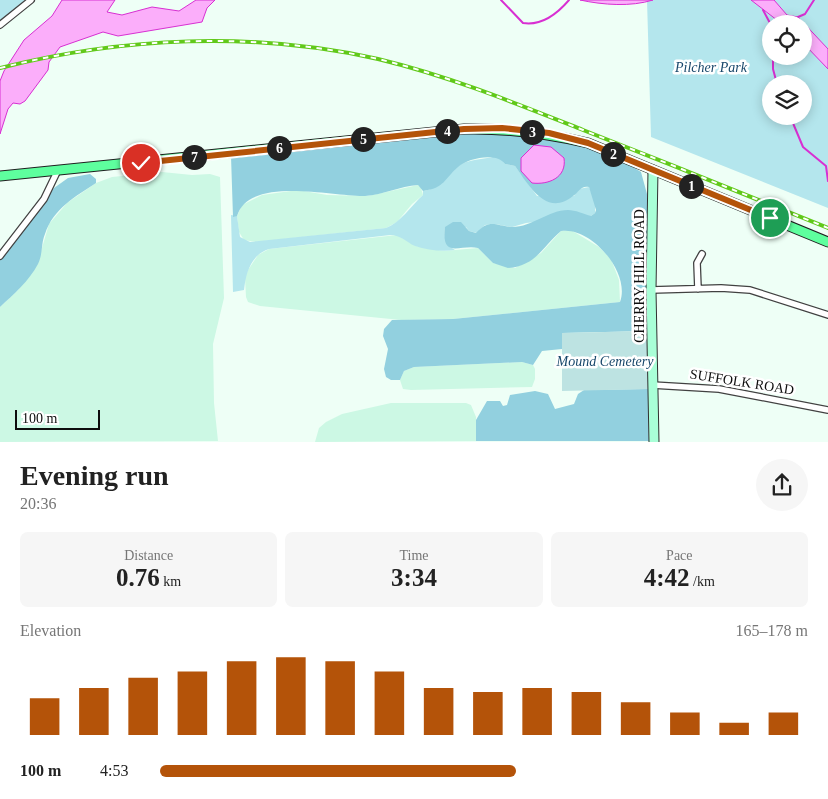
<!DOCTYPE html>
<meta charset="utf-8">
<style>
:root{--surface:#fff;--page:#f6f6f6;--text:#222;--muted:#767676;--accent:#b45309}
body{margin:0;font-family:Georgia,serif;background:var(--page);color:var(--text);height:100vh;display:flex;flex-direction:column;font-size:19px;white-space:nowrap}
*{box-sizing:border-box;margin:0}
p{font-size:16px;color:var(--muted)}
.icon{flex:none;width:28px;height:28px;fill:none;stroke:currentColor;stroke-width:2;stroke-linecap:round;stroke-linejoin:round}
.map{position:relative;height:442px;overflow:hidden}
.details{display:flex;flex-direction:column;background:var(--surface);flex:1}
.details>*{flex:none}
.fabs{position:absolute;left:762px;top:15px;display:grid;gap:10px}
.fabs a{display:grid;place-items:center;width:50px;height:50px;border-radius:50%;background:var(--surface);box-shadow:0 2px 12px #0003;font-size:25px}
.scale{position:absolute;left:15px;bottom:12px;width:85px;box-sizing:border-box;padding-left:5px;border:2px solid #0e0e0e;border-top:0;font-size:14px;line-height:18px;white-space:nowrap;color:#0e0e0e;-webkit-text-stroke:4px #fff;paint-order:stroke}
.pin{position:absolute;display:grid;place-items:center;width:42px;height:42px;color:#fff;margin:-21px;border:2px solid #fff;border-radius:50%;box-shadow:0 1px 5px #0007}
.km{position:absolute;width:25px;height:25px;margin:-12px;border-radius:50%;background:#222;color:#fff;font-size:14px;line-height:25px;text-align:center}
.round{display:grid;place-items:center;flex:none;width:52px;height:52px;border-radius:26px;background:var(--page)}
.summary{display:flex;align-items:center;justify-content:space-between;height:85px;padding:0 20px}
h1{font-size:28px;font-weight:700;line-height:38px}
.metrics{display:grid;grid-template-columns:repeat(3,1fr);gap:8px;height:85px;padding:5px 20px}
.metrics div{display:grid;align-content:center;border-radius:8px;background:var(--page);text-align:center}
.metrics b{font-size:25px;font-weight:700}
.metrics small{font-size:14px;font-weight:400}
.metrics p{font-size:14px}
.chart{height:140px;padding:10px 20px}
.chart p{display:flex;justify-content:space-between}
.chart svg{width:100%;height:90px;margin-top:5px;stroke:var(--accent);stroke-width:6}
ul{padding:0 20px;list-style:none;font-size:16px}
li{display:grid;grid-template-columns:80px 60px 1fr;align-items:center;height:38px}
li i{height:12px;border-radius:6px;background:var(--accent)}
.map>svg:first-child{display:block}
.farmland{fill:#ccf8e4}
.green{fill:#b4e6ed;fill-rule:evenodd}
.forest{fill:#92d0df}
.cemetery{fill:#bde3e2}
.water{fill:#fbaefa;stroke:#d82fd2}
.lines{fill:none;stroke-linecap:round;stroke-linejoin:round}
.stream{stroke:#d82fd2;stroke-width:2}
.street-casing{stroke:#414141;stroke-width:8}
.secondary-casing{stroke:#303030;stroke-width:11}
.primary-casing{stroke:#1f1f1f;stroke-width:11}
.street{stroke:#fff;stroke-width:5.5}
.secondary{stroke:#a9ffd7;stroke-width:9}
.primary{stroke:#5eff9e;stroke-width:9}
.rail-casing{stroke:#61c91a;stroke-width:4}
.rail{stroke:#fff;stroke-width:2;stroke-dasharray:5.5;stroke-linecap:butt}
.route-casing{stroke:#fff;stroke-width:10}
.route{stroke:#b45309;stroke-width:6}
.labels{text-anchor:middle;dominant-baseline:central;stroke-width:5;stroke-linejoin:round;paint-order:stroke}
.park-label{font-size:14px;font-style:italic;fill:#18476b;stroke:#fff}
.street-label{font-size:14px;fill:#0e0e0e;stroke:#fff}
</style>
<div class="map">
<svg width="828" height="442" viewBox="0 0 828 442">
<rect width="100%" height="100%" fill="#eefff6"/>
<path class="farmland" d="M162,172l30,3 18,-1 10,3 4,121 -11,46 1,59 4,38 -218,1v-135l18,-17 19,-25 12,-41 18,-21 29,-20 16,-6z
M418,185l3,3 2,7 -11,9 -15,18 -11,6 -130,14 -12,-2 -5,-8 -2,-16 5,-11 20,-10 36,-5 29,5 41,1z
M571,230l28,17 12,12 8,21 1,22 -167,17 -52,1 -141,-14 -12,-4 -2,-5 -1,-19 3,-8 10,-15 11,-6 128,-14 19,11 28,5 34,-3 15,15 22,5 26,-15 20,-22z
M522,362l11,3 2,4v10l-3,8 -121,3 -8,-1 -3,-9 4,-9 10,-4z
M391,403h75l5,2 5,12v24l-161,1 4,-14 7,-6 16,-8z"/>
<path class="green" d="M0,0h25l-25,21z
M647,0h181v208l-177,-71zM771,24h33v32h-33zM771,84h33v32h-33z
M493,157l9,2 3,5 10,2 22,30h37l5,-7 10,-2 6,14v12l-4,3 -65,7 -14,4 -17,-3 -10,1 -8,8 -8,-2 -3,-4h-21c-1,11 0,18 10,23 -13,2 -28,0 -40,-4 -9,-4 -14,-11 -25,-11l-121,14c-18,6 -23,23 -25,41l-11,2 -2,-77 6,1 3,21 10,5 136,-14c14,-5 26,-23 37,-33v-4c16,-2 24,-16 35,-25 9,-6 24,-7 35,-9z"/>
<path class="forest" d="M480,132c54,2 115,10 161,40l6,22 1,137 -86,2v16l-20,2 -9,14 -11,-3 -108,5 -10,4 -4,9h-9l-5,-3 -2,-8 4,-20 -5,-13 1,-7 8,-9 61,-1 167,-17c11,-29 -29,-76 -59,-71 -19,16 -25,35 -53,37l-15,-5 -15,-15c-18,-4 -37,12 -33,-21l8,-5h8l8,9 7,2c14,-15 20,-7 36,-6 21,0 36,-17 56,-17 7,0 16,4 23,6l4,-3 1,-3 -7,-23c-8,-2 -10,5 -16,9 -27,22 -45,-12 -58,-30l-10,-2c-8,-12 -37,-6 -47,3 -14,12 -13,21 -35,24l-5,-6c-18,1 -35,10 -53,11 -31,1 -116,-21 -128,20l-4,1 -2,-61z
M90,174l6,5v4c-20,13 -43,26 -51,51 -4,9 -2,20 -7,30 -9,17 -24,30 -38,43v-48l29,-35 25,-36 14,-10z
M648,389l1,52h-173v-21l11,-19h13l3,5 4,-1 3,-10 25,-4 13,3 7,15 19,-5 4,-10 6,-4z"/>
<path class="cemetery" d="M648,331v58l-86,2v-58z"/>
<path class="water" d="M62,0h53l-8,12 15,3 30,-8 27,4 17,-11h19l-8,8 -5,14 -84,14 -15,-4 -43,15 -11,15 -1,8 -23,31 -5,3 -7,-1 -5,6 -8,25v-53l4,-10 20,-31 28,-24z
M580,0h73c-22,7 -50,5 -73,0z
M751,0h23l13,15 11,2 30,32v20l-24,-25v-20h-22z
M534,145l17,2 13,11c3,20 -16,27 -32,25l-11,-12v-13z"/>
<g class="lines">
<path class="stream" d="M501,0l22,23c19,3 34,-9 46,-23
M763,10l8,15
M798,17l7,-3 9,-14
M773,56v13l4,15
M790,116l13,31 23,19 2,15"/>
<g class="street-casing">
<path id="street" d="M0,25l31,-25
M0,256l44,-57 13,-27
M698,289l-1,-26 5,-9
M651,290l70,-2 29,2 78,25
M652,385l67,4 109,21"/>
</g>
<g class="secondary-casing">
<path id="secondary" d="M653,170l-2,120 3,152"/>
</g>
<g class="primary-casing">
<path id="primary" d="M0,176l464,-47c43,-1 82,4 124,14l240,99"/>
</g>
<use href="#street" class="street"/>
<use href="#secondary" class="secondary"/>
<use href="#primary" class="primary"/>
<g class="rail-casing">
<path id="rail" d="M0,68c123,-31 253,-37 378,-9 71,17 137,44 205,71 82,32 163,65 245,98"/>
</g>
<use href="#rail" class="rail"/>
</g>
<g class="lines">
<g class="route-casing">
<path id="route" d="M141,163l323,-34 38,-1 47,5 39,10 182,75"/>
</g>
<use href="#route" class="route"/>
</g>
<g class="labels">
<g class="park-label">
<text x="711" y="67">Pilcher Park</text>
<text x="605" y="361">Mound Cemetery</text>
</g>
<g class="street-label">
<text transform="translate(639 276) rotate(-90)">CHERRY HILL ROAD</text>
<text transform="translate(742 382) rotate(9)">SUFFOLK ROAD</text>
</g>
</g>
</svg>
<div class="fabs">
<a><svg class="icon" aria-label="locate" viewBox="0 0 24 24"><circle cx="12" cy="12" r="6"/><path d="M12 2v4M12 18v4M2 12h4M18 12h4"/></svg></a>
<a><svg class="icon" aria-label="layers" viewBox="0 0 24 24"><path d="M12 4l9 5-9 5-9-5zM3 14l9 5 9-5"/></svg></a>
</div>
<div class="scale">100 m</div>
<div class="pin" style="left:770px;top:218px;background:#1e9e55"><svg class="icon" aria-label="arrive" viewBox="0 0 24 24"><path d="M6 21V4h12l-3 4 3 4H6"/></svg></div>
<div class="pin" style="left:141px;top:163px;background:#d93025"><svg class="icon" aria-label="check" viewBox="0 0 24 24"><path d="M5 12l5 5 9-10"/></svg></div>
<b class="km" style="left:691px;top:186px">1</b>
<b class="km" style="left:613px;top:154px">2</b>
<b class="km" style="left:532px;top:132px">3</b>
<b class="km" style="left:447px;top:131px">4</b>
<b class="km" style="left:363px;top:139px">5</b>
<b class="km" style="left:279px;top:148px">6</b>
<b class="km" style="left:194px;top:157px">7</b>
</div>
<section class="details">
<div class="summary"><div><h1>Evening run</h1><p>20:36</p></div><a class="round"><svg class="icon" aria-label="share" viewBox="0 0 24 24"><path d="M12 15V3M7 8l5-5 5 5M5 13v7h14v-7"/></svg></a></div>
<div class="metrics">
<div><p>Distance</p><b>0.76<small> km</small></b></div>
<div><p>Time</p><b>3:34</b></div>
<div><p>Pace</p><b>4:42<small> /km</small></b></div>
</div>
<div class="chart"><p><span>Elevation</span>165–178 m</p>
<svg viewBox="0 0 160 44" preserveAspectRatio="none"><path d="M5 44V26M15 44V21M25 44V16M35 44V13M45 44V8M55 44V6M65 44V8M75 44V13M85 44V21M95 44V23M105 44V21M115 44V23M125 44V28M135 44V33M145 44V38M155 44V33"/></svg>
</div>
<ul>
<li><b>100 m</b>4:53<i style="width:55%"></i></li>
</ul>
</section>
